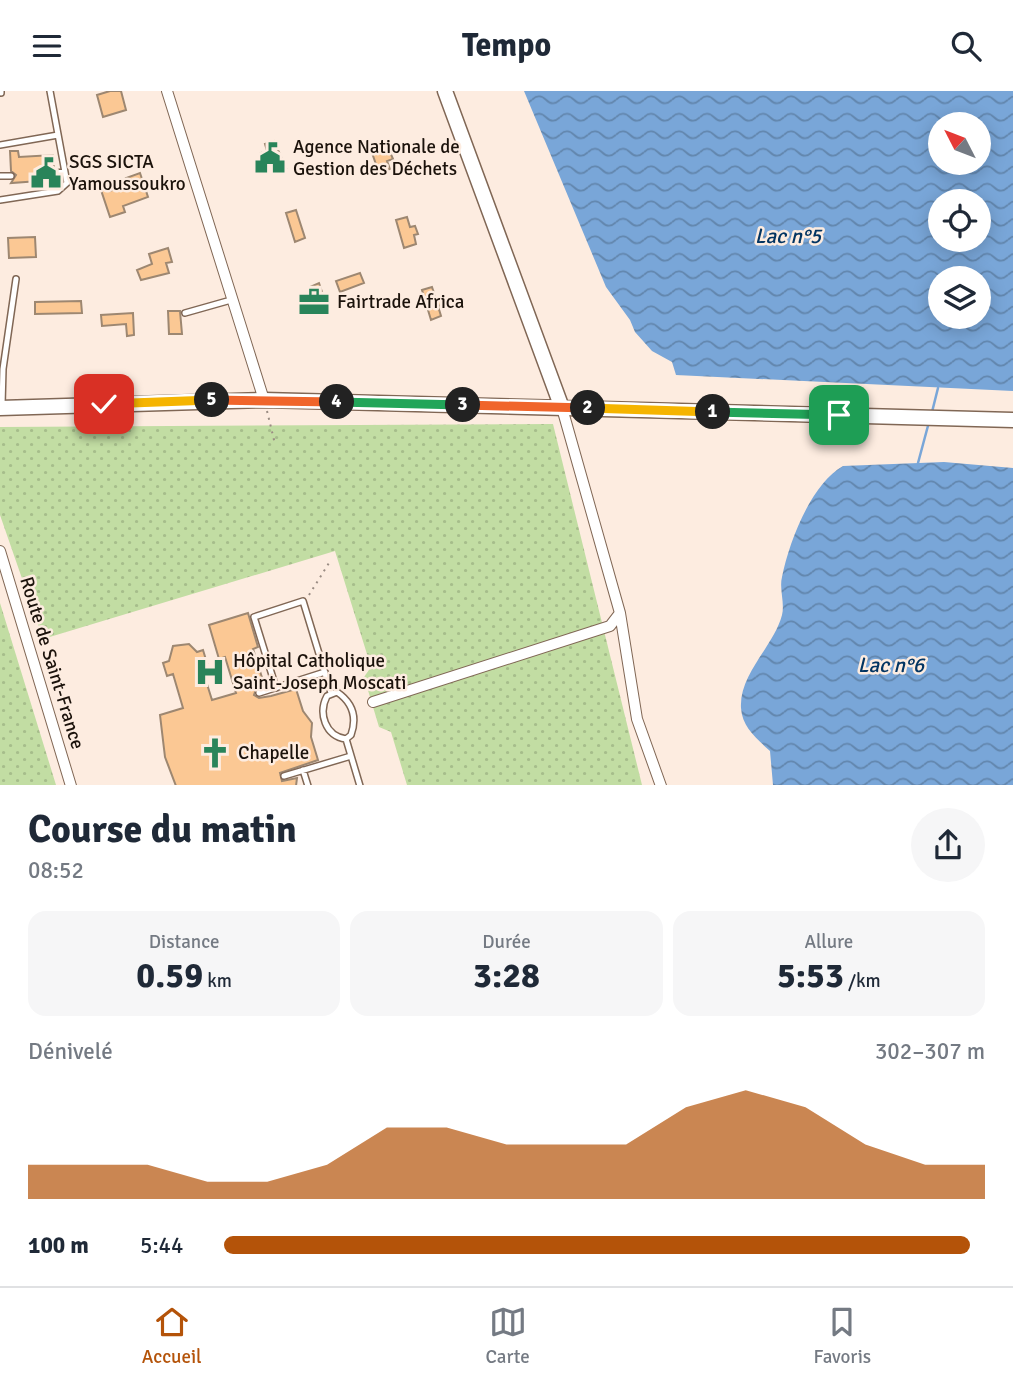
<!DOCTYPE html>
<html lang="fr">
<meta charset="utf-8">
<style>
:root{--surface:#fff;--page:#f6f6f7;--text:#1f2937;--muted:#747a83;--line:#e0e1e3;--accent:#b45309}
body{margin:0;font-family:Signika,sans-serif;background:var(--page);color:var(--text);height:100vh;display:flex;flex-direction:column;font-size:26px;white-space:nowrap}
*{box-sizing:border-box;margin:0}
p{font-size:23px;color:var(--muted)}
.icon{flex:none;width:38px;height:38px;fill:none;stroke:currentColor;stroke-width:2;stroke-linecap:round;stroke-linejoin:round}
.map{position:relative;height:694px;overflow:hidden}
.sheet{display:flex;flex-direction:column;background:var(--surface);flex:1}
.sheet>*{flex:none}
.needle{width:46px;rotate:312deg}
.tools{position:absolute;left:928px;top:21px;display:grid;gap:14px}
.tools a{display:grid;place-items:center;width:63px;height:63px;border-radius:50%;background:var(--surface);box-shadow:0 4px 18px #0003;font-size:35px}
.pin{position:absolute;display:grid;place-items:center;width:60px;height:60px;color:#fff;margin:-30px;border-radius:14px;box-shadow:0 4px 10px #0006}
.km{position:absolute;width:35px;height:35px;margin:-18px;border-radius:50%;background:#222;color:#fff;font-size:19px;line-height:35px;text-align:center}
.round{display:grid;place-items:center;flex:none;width:74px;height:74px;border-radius:37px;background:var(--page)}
.headline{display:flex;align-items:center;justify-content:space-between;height:119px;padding:0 28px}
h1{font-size:38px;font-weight:800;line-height:52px}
.stats{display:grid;grid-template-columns:repeat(3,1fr);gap:10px;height:119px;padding:7px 28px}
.stats div{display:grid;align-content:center;border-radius:18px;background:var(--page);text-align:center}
.stats b{font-size:35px;font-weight:800}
.stats small{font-size:19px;font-weight:400}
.stats p{font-size:19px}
.chart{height:196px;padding:14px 28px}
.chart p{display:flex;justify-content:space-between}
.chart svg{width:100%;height:126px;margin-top:7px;fill:var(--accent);opacity:.7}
ul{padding:0 28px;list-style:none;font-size:23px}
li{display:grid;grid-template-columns:112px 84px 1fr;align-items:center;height:52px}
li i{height:18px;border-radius:9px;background:var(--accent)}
header{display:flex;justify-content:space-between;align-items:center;height:91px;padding:0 28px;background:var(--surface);font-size:32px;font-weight:800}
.tab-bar{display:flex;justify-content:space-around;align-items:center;height:98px;border-top:2px solid var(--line);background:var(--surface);font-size:19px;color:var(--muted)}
.tab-bar a{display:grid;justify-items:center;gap:4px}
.tab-bar .active{color:var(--accent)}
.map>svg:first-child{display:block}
.grass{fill:url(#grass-dots)}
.water{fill:url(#water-waves);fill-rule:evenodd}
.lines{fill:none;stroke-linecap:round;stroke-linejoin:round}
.stream{stroke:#79a6d8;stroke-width:2.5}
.building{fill:#fbc894;stroke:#9d8771;stroke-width:2}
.lane-casing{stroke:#806755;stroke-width:8}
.street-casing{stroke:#806755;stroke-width:12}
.secondary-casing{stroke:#806755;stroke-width:17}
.path{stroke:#9a8c83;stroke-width:2;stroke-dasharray:2 5;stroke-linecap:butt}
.lane{stroke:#fff;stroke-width:5}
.street{stroke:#fff;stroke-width:10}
.secondary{stroke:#fff;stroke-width:14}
.split-1-casing{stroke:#fff;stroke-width:14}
.split-2-casing{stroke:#fff;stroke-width:14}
.split-3-casing{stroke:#fff;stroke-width:14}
.split-4-casing{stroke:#fff;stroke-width:14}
.split-5-casing{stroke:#fff;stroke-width:14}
.split-6-casing{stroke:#fff;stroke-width:14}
.split-1{stroke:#22a559;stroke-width:9}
.split-2{stroke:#f5b400;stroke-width:9}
.split-3{stroke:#f0652b;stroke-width:9}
.split-4{stroke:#22a559;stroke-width:9}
.split-5{stroke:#f0652b;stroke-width:9}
.split-6{stroke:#f5b400;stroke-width:9}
.labels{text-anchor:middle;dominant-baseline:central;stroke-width:5;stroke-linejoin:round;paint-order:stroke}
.poi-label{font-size:19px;fill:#1b120b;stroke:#fdece0;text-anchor:start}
.street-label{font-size:19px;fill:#1b120b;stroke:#fdece0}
.water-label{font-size:21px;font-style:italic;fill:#023462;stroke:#fdece0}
</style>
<header><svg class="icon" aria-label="menu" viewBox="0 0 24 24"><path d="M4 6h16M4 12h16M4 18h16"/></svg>Tempo<svg class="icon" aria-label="search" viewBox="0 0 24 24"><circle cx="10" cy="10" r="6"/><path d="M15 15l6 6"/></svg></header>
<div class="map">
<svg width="1013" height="695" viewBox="0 0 1013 695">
<defs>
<pattern id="grass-dots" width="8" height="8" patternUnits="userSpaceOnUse" patternTransform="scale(1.75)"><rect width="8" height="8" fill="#c2dda3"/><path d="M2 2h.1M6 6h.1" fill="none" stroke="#a6bd8b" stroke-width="1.8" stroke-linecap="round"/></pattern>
<pattern id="water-waves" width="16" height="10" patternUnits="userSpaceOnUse" patternTransform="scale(1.75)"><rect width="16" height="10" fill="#79a6d8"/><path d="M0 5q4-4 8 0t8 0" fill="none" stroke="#6286ad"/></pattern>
</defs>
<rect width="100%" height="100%" fill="#fdece0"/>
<path class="grass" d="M553,333l89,361h-235l-16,-53 -12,-5 -15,-50 7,-10 -36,-116 -292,88 -43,-124v-88z
M0,512l56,182h-56z"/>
<path class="water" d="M524,0h489v300l-337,-16 -4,-13 -20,-11 -17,-19 -5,-12 -24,-33zM940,33h38v39h-38zM940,110h38v39h-38zM940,187h38v39h-38z
M944,371l69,6v317h-240l-3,-34c-13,-12 -28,-24 -29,-43 -2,-34 33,-62 41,-93 3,-12 -3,-26 0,-38 7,-35 29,-93 61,-111z"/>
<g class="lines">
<path class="stream" d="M932,321l6,-24
M918,372l11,-41"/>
</g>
<path class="building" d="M110,0h11l5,19 -23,7 -6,-22z
M274,50l12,27 -12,4 -4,-13 -7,2 -2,-8 6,-2 -2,-7z
M380,52l5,11 5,-2 3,7 -6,2 3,8 -11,4 -9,-26z
M10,60h8l1,6 34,-2 1,13 -5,5 5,7 -43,3 5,-8 -5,-4z
M140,82l8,24 -25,9 2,6 -15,5 -11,-33 8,-3 3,10 18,-7 -2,-6z
M296,119l9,28 -10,4 -9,-29z
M407,126l3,10 5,-1 3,8 -4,1 2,9 -12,4 -8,-28z
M35,146l1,20 -27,1 -1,-20z
M168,157l4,14 -6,1 3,10 -28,7 -4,-10 15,-6 -3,-10z
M360,182l4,10 -24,9 -4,-11z
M319,192l9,27 -9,3 -9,-26z
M432,196l4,12 7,-2 2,7 -7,2 3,10 -10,4 -9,-30z
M81,210l1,12 -47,1v-12z
M168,220h12l2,23h-13z
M133,222l1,22 -7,1 -1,-12 -24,2 -1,-11z
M248,522l10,34 -5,2 11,35 3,1 -11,4 -2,6 5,3 12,-2 25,-7 7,22 9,12 -1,14 7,23 -38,13 2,8 15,-3 -1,8h-120l-11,-29 -5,-42 23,-7 -10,-34 -6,2 -4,-13 6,-2 4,-15 16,-2 8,8 6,-2 4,13 -6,2 11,35 24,-7 -11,-36 -6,2 -10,-34z"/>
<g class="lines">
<g class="lane-casing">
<path id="lane" d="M1,2v-2
M0,54l58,-10
M54,82l11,-1
M0,85h11
M0,109l58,-9 9,-8 -17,-92
M185,222l46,-13
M2,314l1,-36 13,-90
M276,597l-22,-71 49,-16 28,92
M337,601c16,11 20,26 14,43l-5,4c-21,-3 -28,-26 -19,-43z
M259,602l66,-21
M346,648l14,47
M303,679l5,16
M284,685l67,-20"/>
</g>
<g class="street-casing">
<path id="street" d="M167,0l97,309
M0,460l71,235
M620,522l17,106 24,67
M373,611l237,-76 10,-13 -58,-205"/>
</g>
<g class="secondary-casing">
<path id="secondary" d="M445,0l117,317
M0,317l264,-8 749,20"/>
</g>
<path class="path" d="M267,320l8,33
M309,504l20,-32"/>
<use href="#lane" class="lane"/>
<use href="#street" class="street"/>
<use href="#secondary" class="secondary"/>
</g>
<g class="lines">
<g class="split-1-casing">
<path id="split-1" d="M713,321l126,3"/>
</g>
<g class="split-2-casing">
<path id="split-2" d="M588,317l125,4"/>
</g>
<g class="split-3-casing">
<path id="split-3" d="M463,314l125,3"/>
</g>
<g class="split-4-casing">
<path id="split-4" d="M337,311l126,3"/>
</g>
<g class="split-5-casing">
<path id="split-5" d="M212,309l125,2"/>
</g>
<g class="split-6-casing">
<path id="split-6" d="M104,313l108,-4"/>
</g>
<use href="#split-1" class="split-1"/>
<use href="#split-2" class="split-2"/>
<use href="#split-3" class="split-3"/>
<use href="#split-4" class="split-4"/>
<use href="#split-5" class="split-5"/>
<use href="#split-6" class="split-6"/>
</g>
<defs>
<g id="civic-bare" transform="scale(2.415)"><path d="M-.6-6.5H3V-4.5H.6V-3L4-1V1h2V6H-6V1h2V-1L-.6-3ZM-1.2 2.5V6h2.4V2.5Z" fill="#29845a" stroke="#fdece0" stroke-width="2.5" paint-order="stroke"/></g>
<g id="office-bare" transform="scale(2.415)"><path d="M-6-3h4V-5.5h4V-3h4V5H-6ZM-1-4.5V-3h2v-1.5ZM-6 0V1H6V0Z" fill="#29845a" stroke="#fdece0" stroke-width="2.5" paint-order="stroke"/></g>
<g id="hospital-bare" transform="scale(2.415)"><path d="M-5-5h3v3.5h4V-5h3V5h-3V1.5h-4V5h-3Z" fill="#29845a" stroke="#fdece0" stroke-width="2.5" paint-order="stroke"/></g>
<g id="church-bare" transform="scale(2.415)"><path d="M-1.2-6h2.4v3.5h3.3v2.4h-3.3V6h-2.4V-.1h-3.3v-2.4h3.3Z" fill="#29845a" stroke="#fdece0" stroke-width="2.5" paint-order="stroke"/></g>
</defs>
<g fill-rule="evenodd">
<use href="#civic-bare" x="270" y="67"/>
<use href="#civic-bare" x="46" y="82"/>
<use href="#office-bare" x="314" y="211"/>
<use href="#hospital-bare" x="210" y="581"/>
<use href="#church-bare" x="215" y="662"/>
</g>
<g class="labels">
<g class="poi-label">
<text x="293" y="56">Agence Nationale de<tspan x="293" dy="22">Gestion des Déchets</tspan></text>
<text x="69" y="71">SGS SICTA<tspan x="69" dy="22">Yamoussoukro</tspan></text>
<text x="337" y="211">Fairtrade Africa</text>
<text x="233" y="570">Hôpital Catholique<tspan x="233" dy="22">Saint-Joseph Moscati</tspan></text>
<text x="238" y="662">Chapelle</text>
</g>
<g class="street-label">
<text transform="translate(52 572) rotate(73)">Route de Saint-France</text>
</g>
<g class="water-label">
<text x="788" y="145">Lac n°5</text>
<text x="891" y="574">Lac n°6</text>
</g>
</g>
</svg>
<div class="tools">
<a><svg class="needle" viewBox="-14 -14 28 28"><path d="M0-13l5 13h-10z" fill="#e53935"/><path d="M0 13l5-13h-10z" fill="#747a83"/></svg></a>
<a><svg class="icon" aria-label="locate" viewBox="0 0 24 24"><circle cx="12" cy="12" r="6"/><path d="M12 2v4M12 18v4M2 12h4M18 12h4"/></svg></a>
<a><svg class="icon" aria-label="layers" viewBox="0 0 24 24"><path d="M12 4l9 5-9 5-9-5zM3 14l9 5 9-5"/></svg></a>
</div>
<div class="pin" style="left:839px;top:324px;background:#1e9e55"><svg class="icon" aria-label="arrive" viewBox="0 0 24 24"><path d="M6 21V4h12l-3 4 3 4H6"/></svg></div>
<div class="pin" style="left:104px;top:313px;background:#d93025"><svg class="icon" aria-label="check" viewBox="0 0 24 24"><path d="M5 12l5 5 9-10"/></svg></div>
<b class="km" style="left:713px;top:321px">1</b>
<b class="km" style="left:588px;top:317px">2</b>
<b class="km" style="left:463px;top:314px">3</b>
<b class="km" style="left:337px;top:311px">4</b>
<b class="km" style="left:212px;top:309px">5</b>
</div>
<section class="sheet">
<div class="headline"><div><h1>Course du matin</h1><p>08:52</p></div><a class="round"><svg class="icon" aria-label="share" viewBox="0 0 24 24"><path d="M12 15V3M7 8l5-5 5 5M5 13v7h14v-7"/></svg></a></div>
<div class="stats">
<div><p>Distance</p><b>0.59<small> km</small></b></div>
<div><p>Durée</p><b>3:28</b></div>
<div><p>Allure</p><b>5:53<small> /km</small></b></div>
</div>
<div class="chart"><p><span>Dénivelé</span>302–307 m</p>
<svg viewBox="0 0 160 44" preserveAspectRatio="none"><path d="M0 44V32L10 32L20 32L30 38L40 38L50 32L60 19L70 19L80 25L90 25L100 25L110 12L120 6L130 12L140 25L150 32L160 32V44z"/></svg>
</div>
<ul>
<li><b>100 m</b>5:44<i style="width:98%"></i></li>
</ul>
</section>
<nav class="tab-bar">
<a class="active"><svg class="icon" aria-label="home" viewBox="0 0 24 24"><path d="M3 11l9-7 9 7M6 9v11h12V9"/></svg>Accueil</a>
<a><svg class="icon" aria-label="map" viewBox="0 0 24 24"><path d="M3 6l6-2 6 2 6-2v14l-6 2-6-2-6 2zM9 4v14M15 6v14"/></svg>Carte</a>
<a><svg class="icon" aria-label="saved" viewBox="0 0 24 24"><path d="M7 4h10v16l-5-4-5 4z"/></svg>Favoris</a>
</nav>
